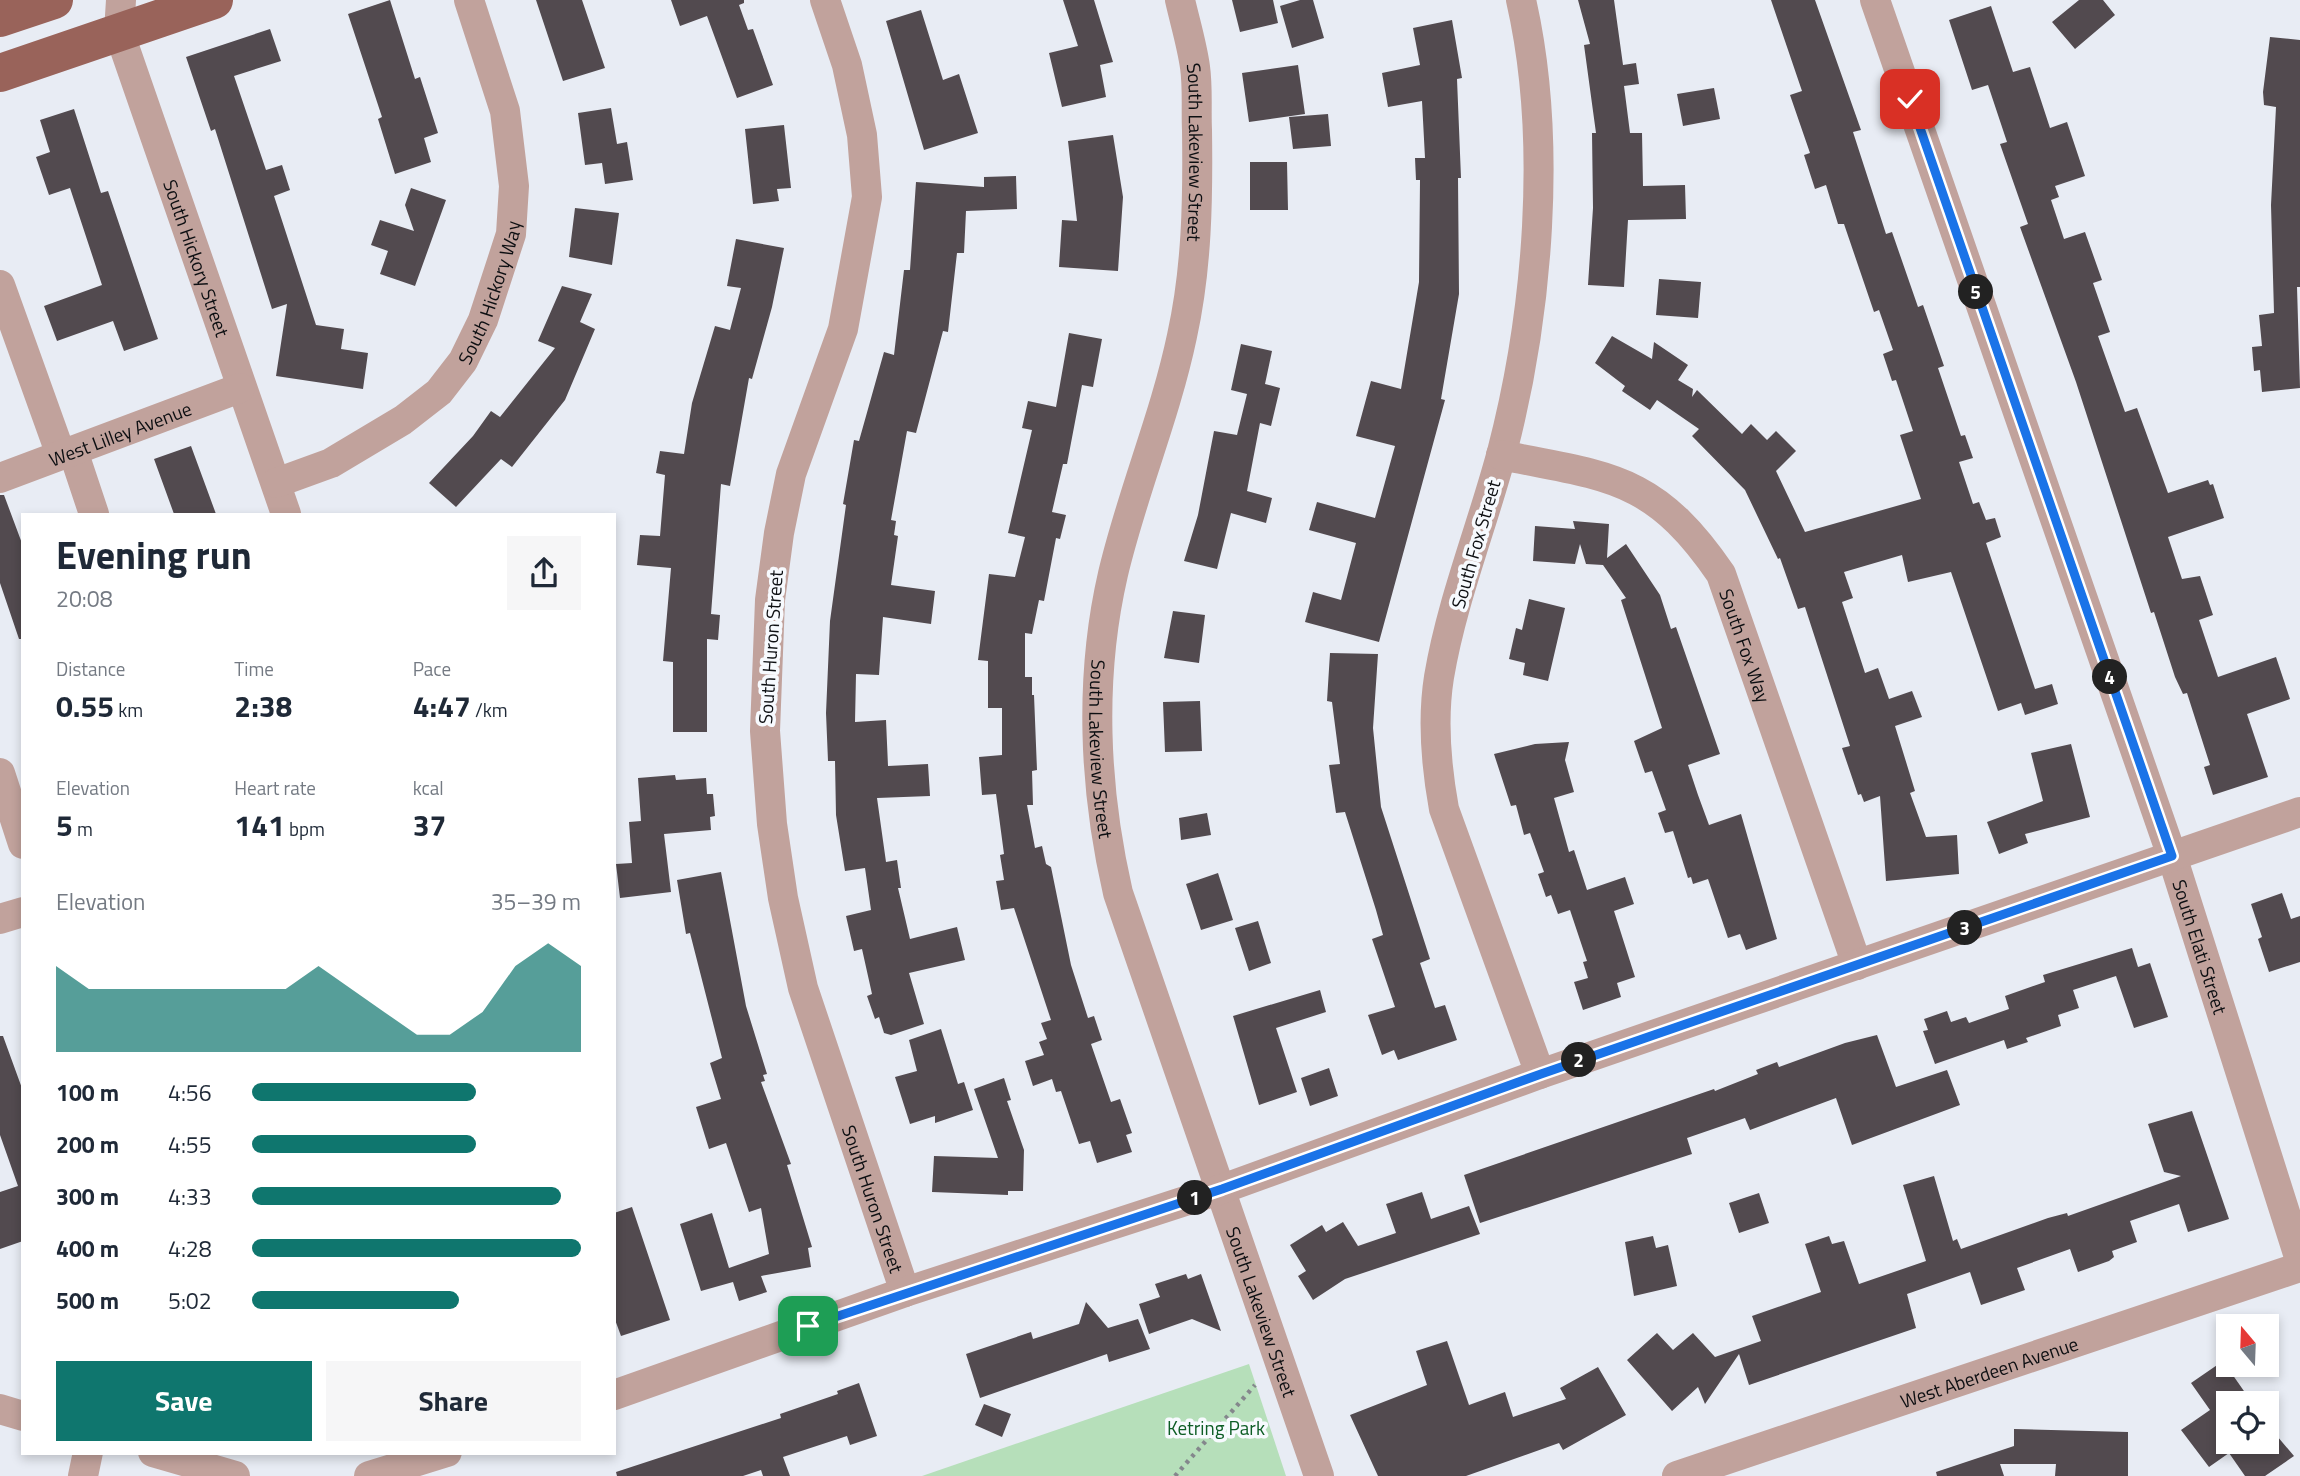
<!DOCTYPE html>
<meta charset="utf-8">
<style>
:root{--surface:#fff;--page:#f6f6f7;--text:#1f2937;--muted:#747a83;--accent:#0f766e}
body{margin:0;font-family:"Titillium Web",sans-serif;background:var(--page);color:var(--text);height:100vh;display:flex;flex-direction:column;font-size:26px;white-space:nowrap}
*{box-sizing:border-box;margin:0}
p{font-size:23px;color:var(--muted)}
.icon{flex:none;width:38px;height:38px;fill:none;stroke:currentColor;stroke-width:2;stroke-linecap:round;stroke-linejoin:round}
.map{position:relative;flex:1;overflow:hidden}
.details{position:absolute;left:21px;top:513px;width:595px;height:942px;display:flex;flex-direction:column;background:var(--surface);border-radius:0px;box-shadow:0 4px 10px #0003}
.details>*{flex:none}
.needle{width:46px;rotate:341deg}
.controls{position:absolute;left:2216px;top:1314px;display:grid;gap:14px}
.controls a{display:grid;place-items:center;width:63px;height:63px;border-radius:0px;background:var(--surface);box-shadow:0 4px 10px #0003;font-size:35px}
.pin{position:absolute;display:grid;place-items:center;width:60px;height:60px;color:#fff;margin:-30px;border-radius:14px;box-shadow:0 4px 10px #0006}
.km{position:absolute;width:35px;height:35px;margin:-18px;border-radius:50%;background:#222;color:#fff;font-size:19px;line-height:35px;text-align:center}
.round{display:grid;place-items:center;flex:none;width:74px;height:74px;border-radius:0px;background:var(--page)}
.headline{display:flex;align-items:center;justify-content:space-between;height:119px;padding:0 35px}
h1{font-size:38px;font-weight:700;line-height:52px}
.stats{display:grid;grid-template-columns:repeat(3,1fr);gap:10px;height:119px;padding:7px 35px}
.stats div{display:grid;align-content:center}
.stats b{font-size:30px;font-weight:700}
.stats small{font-size:19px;font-weight:400}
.stats p{font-size:19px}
.chart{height:196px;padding:14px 35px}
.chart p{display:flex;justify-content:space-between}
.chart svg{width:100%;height:126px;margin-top:7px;fill:var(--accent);opacity:.7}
.cta{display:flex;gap:14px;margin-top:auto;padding:14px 35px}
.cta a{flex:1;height:80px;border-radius:0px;background:var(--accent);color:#fff;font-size:28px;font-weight:700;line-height:80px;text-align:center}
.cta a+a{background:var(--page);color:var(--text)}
ul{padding:0 35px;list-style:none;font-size:23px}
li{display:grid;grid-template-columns:112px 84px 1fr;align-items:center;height:52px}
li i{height:18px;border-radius:9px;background:var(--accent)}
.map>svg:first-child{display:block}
.green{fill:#b6dfba}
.building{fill:#524a4f}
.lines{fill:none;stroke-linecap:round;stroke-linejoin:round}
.path{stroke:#84878c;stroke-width:4.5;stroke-dasharray:3.5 5;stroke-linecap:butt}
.minor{stroke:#c1a29c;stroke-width:30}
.major{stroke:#99635a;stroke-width:38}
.route-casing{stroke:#fff;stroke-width:14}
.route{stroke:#1a73e8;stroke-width:9}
.labels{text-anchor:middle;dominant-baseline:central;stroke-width:7;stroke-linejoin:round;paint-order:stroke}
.street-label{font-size:19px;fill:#0d0f12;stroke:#f7fafe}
.park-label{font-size:19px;fill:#0d5d25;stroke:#f7fafe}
</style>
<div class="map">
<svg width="2300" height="1476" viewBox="0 0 2300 1476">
<rect width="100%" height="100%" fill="#e8ecf4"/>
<path class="green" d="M1249,1364l37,112h-364z"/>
<path class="building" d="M390,0l25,79 5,-2 18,56 -14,5 7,24 -36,12 -17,-55 4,-2 -34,-103z
M536,0h46l23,68 -42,13z
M671,0h73v3l-5,2 9,25 5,-1 20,56 -36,13 -30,-82 -27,10z
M1063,0h31l19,62 -13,3 6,32 -44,10 -13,-54 29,-7z
M1232,0h41l5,23 -38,9z
M1300,0h13l11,38 -32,10 -12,-42z
M1578,0h36l9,65 13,-2 3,21 -15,2 6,47h12l1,53 42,-1 1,34 -58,1 -4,67 -36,-2 5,-77 -1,-75h4l-12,-88 6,-1z
M1771,0h44l46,130 -8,2 33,102 6,-2 26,75 5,-2 21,61 -6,2 23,68 4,-1 8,23 -14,4 14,42 6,-2 7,18 9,-2 6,19 -15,6 49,146 17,-5 6,20 -33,11 -4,-12 -23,8 -47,-139 -43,10 -6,-27 -58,17 9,26 -11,4 23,71 13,-5 11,31 23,-8 2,5 8,21 -27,9 20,65 -5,2 16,44 31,-2 2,39 -73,7 -6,-85 -16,6 -3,-8 -3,1 -16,-47 8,-2 -45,-139 -7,2 -18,-51 -2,1 -33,-69 -53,-54 7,-7 -42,-29 -7,10 -28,-19 3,-5 -30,-23 17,-27 40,23 2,-17 34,23 -10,15 15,9 -1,8 5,-7 45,44 9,-10 16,16 9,-9 20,20 -20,20 29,61 116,-33 -21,-64 13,-4 -17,-51 -4,1 -9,-27 10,-4 -14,-40 -5,2 -30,-88h-6l-12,-39 -11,4 -11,-34 6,-2 -20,-58 12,-4z
M2079,0h24l12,15 -40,34 -23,-27z
M1991,6l22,66 17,-5 20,61 17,-6 18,54 -30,10 4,11 -8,3 13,39 21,-7 17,48 -9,3 17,49 -12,4 27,76 12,-4 31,85 40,-13 2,5 3,-1 11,34 -56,19 14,42 18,-3 13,39 -14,5 19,57 58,-20 14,42 -43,15 21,63 -55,18 -9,-28 6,-2 -23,-72 -4,1 -8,-17 -21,-65 -3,1 -75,-231 -56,-155 8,-3 -28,-80 7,-2 -19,-57 -16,5 -23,-70z
M921,10l22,70 16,-6 19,59 -54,17 -38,-129z
M1452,20l10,58 -5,1 4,99h-3l1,116 -18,105 4,1 -66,242 -74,-20 8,-30 28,8 15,-57 -47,-13 8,-28 58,16 20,-72 -39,-10 15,-55 30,8 18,-107 1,-102h-4l-1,-22h10l-3,-57 -34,6 -6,-34 38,-8 -7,-37z
M270,29l11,32 -47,15 32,94 16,-5 8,25 -16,6 42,129 28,4 -3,20 27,4 -5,36 -87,-13 11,-72 -15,5 -57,-180 -4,2 -25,-74z
M2270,37l30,3v247h-3l3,101 -38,4 -2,-22 -6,1 -2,-24 10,-1 -3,-31 15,-2 -3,-108 5,-98 -12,-2 -1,-13z
M1298,65l7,49 -56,8 -7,-49z
M1714,88l6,31 -37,7 -6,-32z
M611,108l6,36 10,-2 6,38 -28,4 -3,-21 -17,2 -7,-52z
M74,109l27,84 7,-2 50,148 -34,12 -11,-30 -56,20 -13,-35 58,-21 -32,-97 -21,7 -13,-38 14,-5 -10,-32z
M1328,114l3,32 -38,3 -4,-32z
M784,125l7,63 -14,1 2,12 -26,3 -8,-75z
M1113,135l10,62 -5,74 -59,-4 3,-47 15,1 -9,-80z
M1250,162h37l1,48h-38z
M1016,176l1,33 -51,2 -2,42h-7l-9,79 -5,-1 -27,102 -9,-2 -16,89 5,1 -2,14 4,1 -7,49 44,6 -4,33 -48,-7 -4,58 -23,-1 -1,48 31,-2 2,46 40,-2 2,32 -53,2 9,64 11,-2 4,28h-3l12,51 47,-12 8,33 -56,13 15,51 -33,11 -7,-2 -5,-16 -4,2 -8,-23 5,-2 -10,-45 -8,2 -8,-35 25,-6 -6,-42 -20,3 -9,-56 -1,-54h-7l-2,-48 4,-92 16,-116 -3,-1 11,-64 5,1 25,-89 10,3 10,-85h6l6,-88 68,5v-10z
M411,188l35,12 -31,86 -35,-12 8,-23 -17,-6 9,-25 34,11 -9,-26z
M575,208l44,5 -7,52 -43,-8z
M736,239l48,9 -12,59 -20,72 -3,-1 -19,108 -9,-2 -10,130 9,1 -2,25 -11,-1v93h-34v-70l-10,-1 8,-93 -34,-3 3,-30 20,1 5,-61 -9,-2 4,-22 24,3 8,-51 23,-77 15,4 11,-42 -14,-2z
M1659,279l42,3 -3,36 -42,-3z
M562,286l30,8 -12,28 15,7 -30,71 -53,67 -11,-8 -45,48 -27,-24 44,-47 18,-25 9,6 55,-69 -17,-7z
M1069,333l33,6 -9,48 -11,-2 -15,79h-4l-11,48 14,3 -6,24 -4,-1 -12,63 -5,-1 -7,34 -7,-1v44h7v18h2l3,75 -5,1 1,34h-6l8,43 7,-2 4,18 5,3 20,98 17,53 6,-2 8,24 -11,4 20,58 9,-3 12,34 -6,2 6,17 -35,11 -7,-22 -11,3 -18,-53 -5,1 -4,-13 -19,7 -8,-25 19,-6 -5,-13 8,-3 -6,-16 10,-3 -37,-112 -13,2 -5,-29 8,-1 -4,-25 4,-1 -8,-60 -14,1 -3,-38 23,-2v-47h-14v-47l-10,-1 11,-86 26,3 10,-40 -17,-4 24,-103 -10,-2 6,-27 28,6z
M1241,344l31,7 -7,33 15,4 -9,38 -11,-3 -13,68 25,7 -6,25 -35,-10 -14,56 -33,-8 14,-46 16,-84 23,4 10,-41 -16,-4z
M191,446l25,68h-42l-20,-55z
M0,495h4l19,51v93h-4l-19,-56z
M1573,521l36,3 -2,34 19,-14 34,51 11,34 5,-2 44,127 -32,11 10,30 11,30 32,-11 36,125 -31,11 -6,-16 -12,4 -20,-59 -15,5 -2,-7 -3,1 -15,-47 -8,2 -7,-20 8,-3 -14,-39 -7,2 -11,-32 28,-13 -41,-128 5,-2 -23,-33 -17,-1 -6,-20 -5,20 -42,-3 2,-35 40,3z
M1529,599l36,9 -17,73 -25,-6 2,-12 -16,-4 7,-31 6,2z
M1173,611l32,4 -6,48 -35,-5z
M1330,653l48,1 -5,74 8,79 49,152 -10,4 15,45 10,-3 12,35 -59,20 -4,-10 -12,5 -14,-40 27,-8 -23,-68 11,-4 -7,-25 -31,-98 -9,1 -7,-48 11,-1 -8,-62 -5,-1z
M1200,701l2,50 -37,1 -2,-50z
M1569,742l-4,18 9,32 -20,6 15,54 5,-2 13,40 38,-13 9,27 -20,7 21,66 -18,6 4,14 -38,13 -9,-28 14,-4 -5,-16 4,-1 -17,-51 -12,4 -7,-19 -5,2 -8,-23 6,-2 -14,-39 -6,2 -8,-30 -5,1 -17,-52 41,-10z
M2071,744l19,73 -65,17 3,9 -29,11 -12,-32 56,-21 -12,-48z
M675,775l1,5 30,-2 1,16h6l2,22 -5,1 1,13 -47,4 7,58 -51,6 -4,-34 16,-1 -3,-41 12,-1 -3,-43z
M1207,813l4,22 -30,5 -2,-22z
M721,872l25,134 21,68 -4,1 2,6 -4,1 30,82 -4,1 25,82 -4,1 3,19 -50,9 6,16 -28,9 -6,-19 -32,9 -21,-67 32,-11 17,55 40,-14 -8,-46 -12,4 -23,-69 -17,6 -13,-42 25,-8 -11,-36 12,-5 -32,-125 -4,1 -9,-54z
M1218,873l15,47 -32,10 -15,-46z
M2282,893l9,26 9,-3v46l-31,10 -11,-33 4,-2 -11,-33z
M1258,921l13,42 -22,8 -14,-43z
M2132,948l6,19 12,-4 18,54 -34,11 -18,-52 -43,14 6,18 -21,7 3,11 -35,12 2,4 -21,7 -3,-9 -69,24 -12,-33 5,-1 -4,-11 23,-8 4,11 15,-5 3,6 40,-14 -4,-13 40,-14 -2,-7z
M1320,990l6,22 -50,16 21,64 -38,13 -26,-89z
M941,1029l17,55 6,-2 9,28 -38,13v-7l-25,8 -15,-47 22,-6 -8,-31z
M1877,1035l19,52 51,-17 13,35 -108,40 -16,-47 -86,32 -5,-12 -58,20 5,16 -212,69 -16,-48 250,-86 1,2 43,-17 -2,-4 21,-8 2,5 66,-24z
M0,1036h3l20,55v150l-23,8v-57l18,-6 -18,-51z
M1329,1068l9,28 -28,10 -9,-28z
M1004,1078l7,22 -4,1 17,49 -1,41h-15v4l-76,-3 2,-36 64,2 -24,-69z
M2192,1111l37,108 -41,13 -9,-28 -49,17 7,21 -25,9 2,6 -5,4 -31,11 -8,-23 -53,19 8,22 -44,15 -11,-33 -63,22 9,34 -167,57 -10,-31 -34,50 -7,-17 -26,24 -45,-51 30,-27 16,17 20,-17 22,24 46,-16 -9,-25 69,-24 -16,-48 24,-8 3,8 12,-3 15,43 67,-23 -23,-76 31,-9 19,65 4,-2 4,10 87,-31 19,-5 1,3 113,-40 -17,-4 -16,-48z
M1422,1192l9,27 38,-13 11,28 -135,45 -32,21 -15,-24 8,-5 -16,-26 32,-20 4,7 17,-10 15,24 38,-13 -10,-29z
M1759,1193l10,30 -30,10 -10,-30z
M632,1207l38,113 -49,16 -7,-19v-104z
M1653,1236l3,12 12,-3 9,41 -43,10 -9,-54z
M1186,1274l2,5 13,-5 20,57 -29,-12 -43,15 -10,-30 21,-7 -5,-13z
M1086,1302l22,26 30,-9 12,30 -41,13 -2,-8 -127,44 -14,-44 65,-22 2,7 46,-15z
M1447,1341l22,64 36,-13 8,25 53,-18 -6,-11 38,-21 28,48 -63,35 -4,-7 -93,33h-88l-28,-61 77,-30 -11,-34z
M2223,1361l30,43h-25v38h38v-19l28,33 -29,20h-20l-16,-23 -20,14 -28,-37 29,-20 -19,-27z
M859,1383l18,53 -27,9 -3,-9 -64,21 7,19h-27l-2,-6 -18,6h-126l-1,-4 165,-54 -1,-4 58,-20 -1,-3z
M984,1404l27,10 -9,23 -27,-12z
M2014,1429l114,3v44h-73l1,-12h-56l4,12h-67l-1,-4 78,-26z"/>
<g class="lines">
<path class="path" d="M1175,1476l80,-91"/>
<g class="minor">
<path id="s1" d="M121,0l-2,32 167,482"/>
<path id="s2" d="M825,0l22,65 15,70 5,62 -24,132 -52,145 -12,59 -9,67 -5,131 7,93 11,74 20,90 102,304"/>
<path id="s3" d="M1180,0c5,22 12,45 15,67 3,21 1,43 2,63 1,69 0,138 -15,206 -17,81 -50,157 -69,238 -24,104 -19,215 5,319l201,583"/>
<path d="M1521,0c32,140 17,314 -19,452 -20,75 -50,148 -63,225 -7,44 -3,88 5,132l96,265"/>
<path id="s4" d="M1875,0l297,856 128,404"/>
<path d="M0,285l61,170"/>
<path d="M73,451l21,63"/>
<path id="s5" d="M1501,455c109,22 153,21 220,119l136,391"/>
<path id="s6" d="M0,478l240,-90"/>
<path id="s7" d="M276,483l55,-20 72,-43 36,-28 24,-31 20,-41 28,-86 3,-48 -9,-75 -36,-111"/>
<path d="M0,773l23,71"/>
<path d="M0,919l23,-7"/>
<path d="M614,1395l291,-103 317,-103 318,-115 760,-262"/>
<path d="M0,1409l23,7"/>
<path d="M153,1452l82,24"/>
<path d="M83,1476l5,-24"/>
<path d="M369,1476l78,-24"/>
<path id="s8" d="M1677,1476l623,-209"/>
</g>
<path class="major" d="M0,18l54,-18
M0,73l214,-73"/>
</g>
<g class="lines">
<g class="route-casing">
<path id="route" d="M808,1326l414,-137 319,-115 631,-218 -262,-757"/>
</g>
<use href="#route" class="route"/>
</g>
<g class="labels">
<g class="street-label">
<text stroke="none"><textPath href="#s3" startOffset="154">South Lakeview Street</textPath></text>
<text stroke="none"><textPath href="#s1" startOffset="271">South Hickory Street</textPath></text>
<text stroke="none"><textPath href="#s7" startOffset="301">South Hickory Way</textPath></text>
<text stroke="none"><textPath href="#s6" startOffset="128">West Lilley Avenue</textPath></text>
<text transform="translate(1475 544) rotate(-74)">South Fox Street</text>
<text stroke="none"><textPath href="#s5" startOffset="336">South Fox Way</textPath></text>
<text transform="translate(770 647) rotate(-86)">South Huron Street</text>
<text stroke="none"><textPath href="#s3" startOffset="763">South Lakeview Street</textPath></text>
<text stroke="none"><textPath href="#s4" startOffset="1001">South Elati Street</textPath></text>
<text stroke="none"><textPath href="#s2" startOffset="1232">South Huron Street</textPath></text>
<text stroke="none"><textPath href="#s3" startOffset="1351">South Lakeview Street</textPath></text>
<text stroke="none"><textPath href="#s8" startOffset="329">West Aberdeen Avenue</textPath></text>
</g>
<g class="park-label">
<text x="1216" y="1427">Ketring Park</text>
</g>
</g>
</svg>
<div class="controls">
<a><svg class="needle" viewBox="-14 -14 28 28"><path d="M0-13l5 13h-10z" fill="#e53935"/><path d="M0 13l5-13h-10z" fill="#747a83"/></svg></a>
<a><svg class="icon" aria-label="locate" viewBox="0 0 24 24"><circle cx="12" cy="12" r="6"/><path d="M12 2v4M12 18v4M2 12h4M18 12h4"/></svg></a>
</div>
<div class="pin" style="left:808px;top:1326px;background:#1e9e55"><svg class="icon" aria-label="arrive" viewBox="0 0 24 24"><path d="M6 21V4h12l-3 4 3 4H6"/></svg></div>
<div class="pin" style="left:1910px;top:99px;background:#d93025"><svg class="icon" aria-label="check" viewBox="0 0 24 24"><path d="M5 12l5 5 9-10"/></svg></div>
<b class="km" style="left:1195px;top:1198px">1</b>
<b class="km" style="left:1579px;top:1060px">2</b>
<b class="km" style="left:1965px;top:928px">3</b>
<b class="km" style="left:2110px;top:677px">4</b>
<b class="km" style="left:1976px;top:292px">5</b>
<section class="details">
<div class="headline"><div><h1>Evening run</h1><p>20:08</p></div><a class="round"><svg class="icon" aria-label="share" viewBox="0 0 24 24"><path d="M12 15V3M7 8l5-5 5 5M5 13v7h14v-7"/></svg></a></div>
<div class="stats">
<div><p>Distance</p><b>0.55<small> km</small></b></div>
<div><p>Time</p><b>2:38</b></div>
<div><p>Pace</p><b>4:47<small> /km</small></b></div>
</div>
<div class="stats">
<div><p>Elevation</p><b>5<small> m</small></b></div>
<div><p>Heart rate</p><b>141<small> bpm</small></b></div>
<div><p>kcal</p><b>37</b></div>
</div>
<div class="chart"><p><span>Elevation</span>35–39 m</p>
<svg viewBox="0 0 160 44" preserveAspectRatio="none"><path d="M0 44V14L10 22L20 22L30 22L40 22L50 22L60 22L70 22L80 14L90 22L100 30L110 38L120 38L130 30L140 14L150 6L160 14V44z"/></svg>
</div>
<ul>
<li><b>100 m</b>4:56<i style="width:68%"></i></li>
<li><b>200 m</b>4:55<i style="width:68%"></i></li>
<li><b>300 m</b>4:33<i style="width:94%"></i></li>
<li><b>400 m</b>4:28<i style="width:100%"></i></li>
<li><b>500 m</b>5:02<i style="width:63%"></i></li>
</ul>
<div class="cta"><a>Save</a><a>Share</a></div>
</section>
</div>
